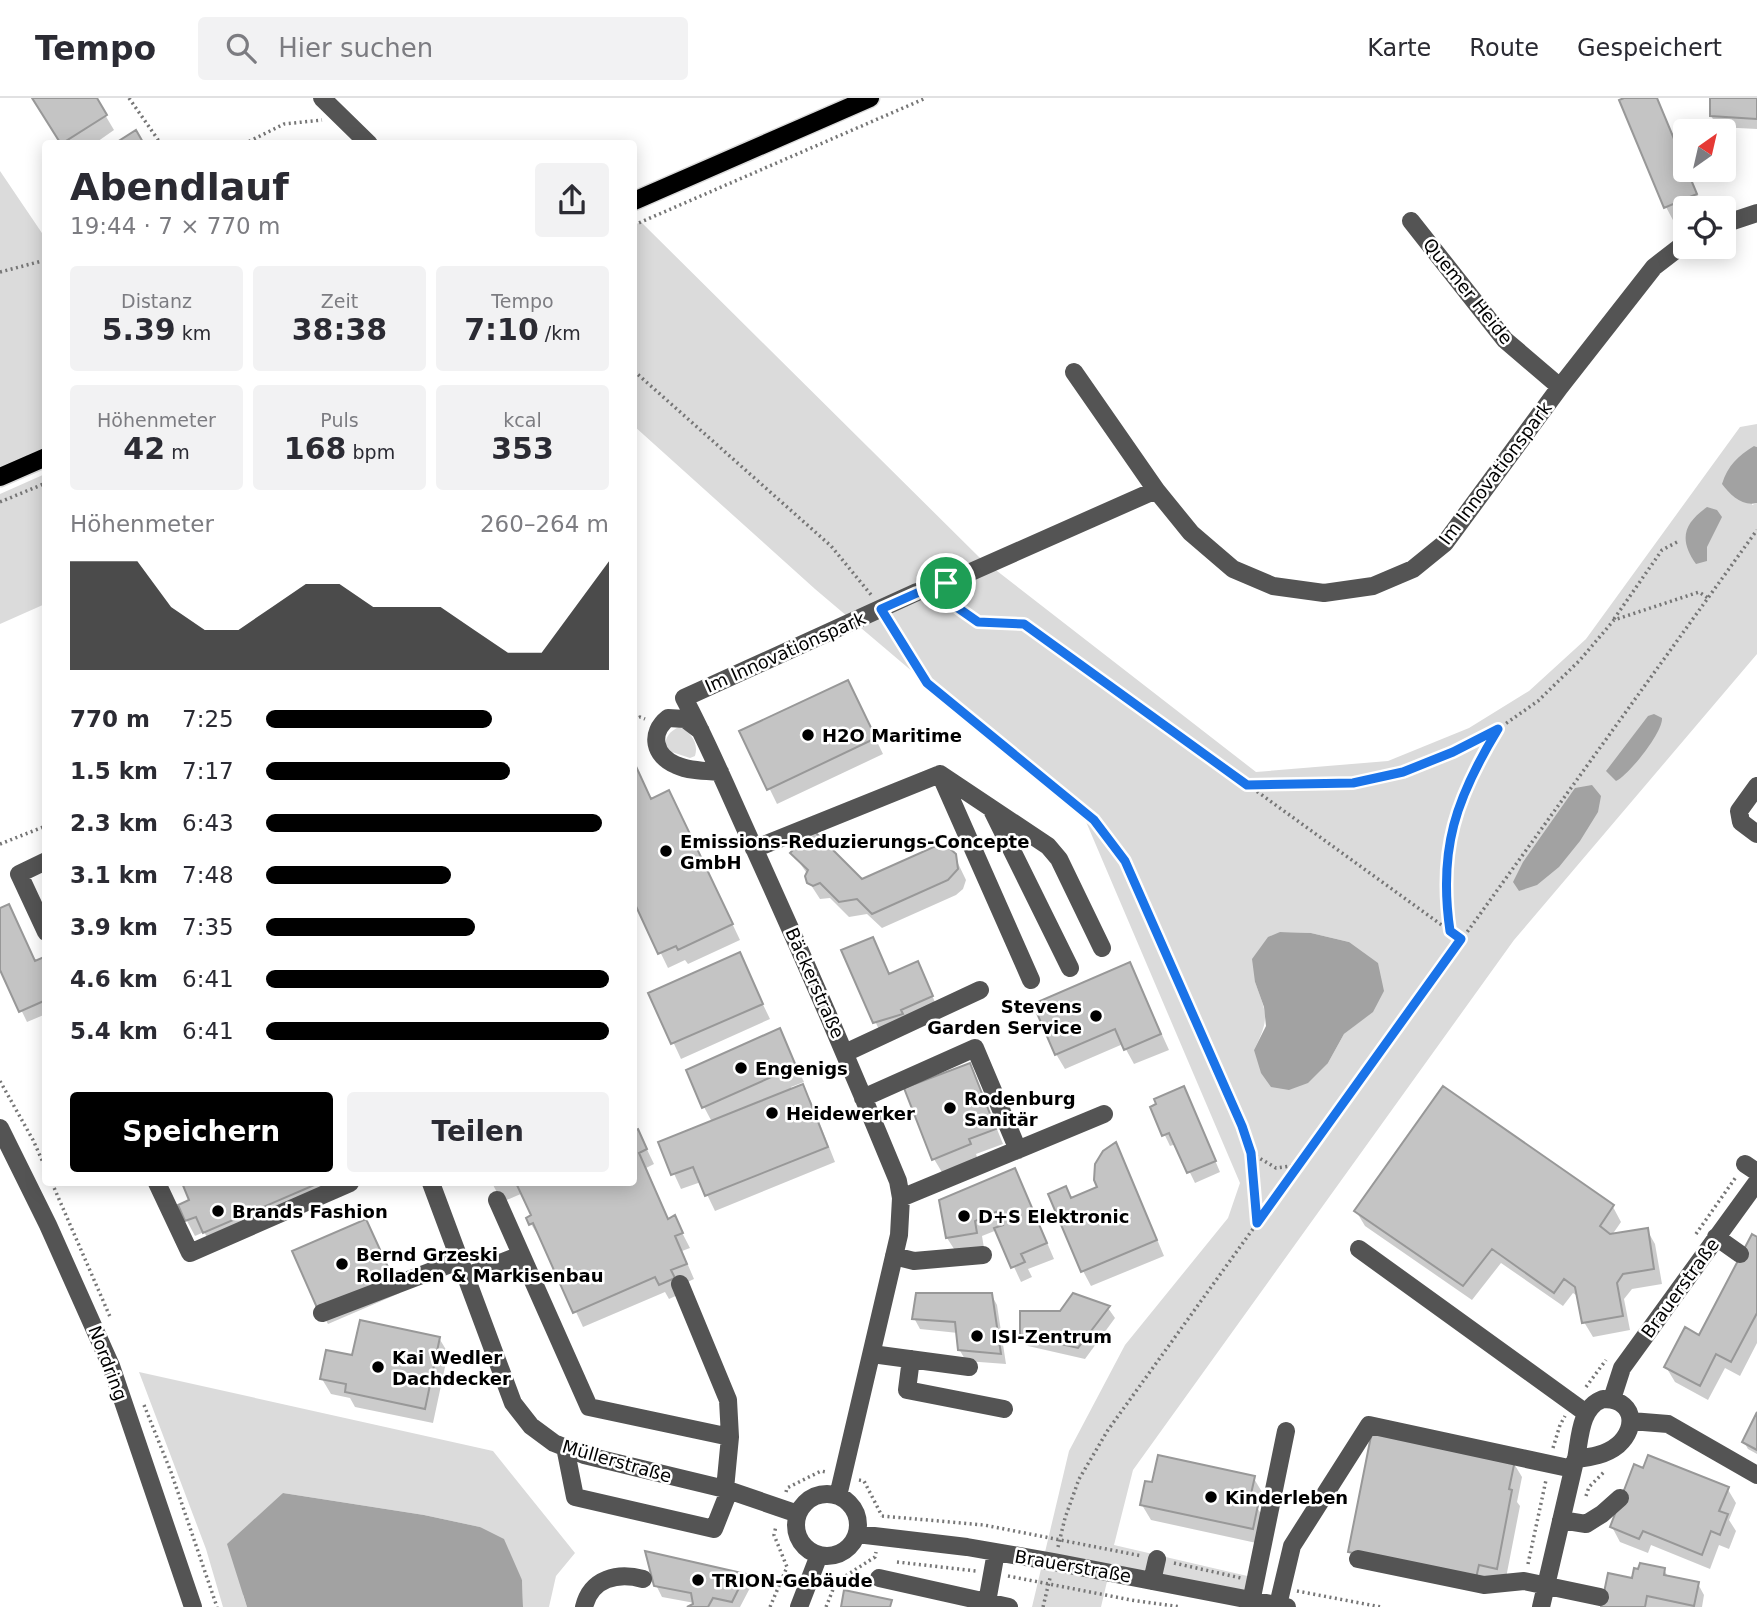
<!DOCTYPE html>
<html lang="de">
<meta charset="utf-8">
<style>
:root{--surface:#fff;--page:#f2f2f3;--text:#2b2b33;--muted:#7c7c81;--line:#e1e1e2;--accent:#000}
body{margin:0;font-family:"DejaVu Sans",sans-serif;background:var(--page);color:var(--text);height:100vh;display:flex;flex-direction:column;font-size:26px;white-space:nowrap}
*{box-sizing:border-box;margin:0}
p{font-size:23px;color:var(--muted)}
.icon{flex:none;width:38px;height:38px;fill:none;stroke:currentColor;stroke-width:2;stroke-linecap:round;stroke-linejoin:round}
.map{position:relative;flex:1;overflow:hidden}
.drawer{position:absolute;left:42px;top:42px;width:595px;height:1046px;display:flex;flex-direction:column;background:var(--surface);border-radius:7px;box-shadow:0 4px 18px #0003}
.drawer>*{flex:none}
.needle{width:46px;rotate:34deg}
.fabs{position:absolute;left:1673px;top:21px;display:grid;gap:14px}
.fabs a{display:grid;place-items:center;width:63px;height:63px;border-radius:7px;background:var(--surface);box-shadow:0 4px 18px #0003;font-size:35px}
.pin{position:absolute;display:grid;place-items:center;width:60px;height:60px;color:#fff;margin:-30px;border:4px solid #fff;border-radius:50%;box-shadow:0 2px 7px #0007}
.round{display:grid;place-items:center;flex:none;width:74px;height:74px;border-radius:7px;background:var(--page)}
.headline{display:flex;align-items:center;justify-content:space-between;height:119px;padding:0 28px}
h1{font-size:38px;font-weight:600;line-height:52px}
.figures{display:grid;grid-template-columns:repeat(3,1fr);gap:10px;height:119px;padding:7px 28px}
.figures div{display:grid;align-content:center;border-radius:7px;background:var(--page);text-align:center}
.figures b{font-size:30px;font-weight:600}
.figures small{font-size:19px;font-weight:400}
.figures p{font-size:19px}
.chart{height:196px;padding:14px 28px}
.chart p{display:flex;justify-content:space-between}
.chart svg{width:100%;height:126px;margin-top:7px;fill:var(--accent);opacity:.7}
.button{display:flex;gap:14px;margin-top:auto;padding:14px 28px}
.button a{flex:1;height:80px;border-radius:7px;background:var(--accent);color:#fff;font-size:28px;font-weight:600;line-height:80px;text-align:center}
.button a+a{background:var(--page);color:var(--text)}
ul{padding:0 28px;list-style:none;font-size:23px}
li{display:grid;grid-template-columns:112px 84px 1fr;align-items:center;height:52px}
li i{height:18px;border-radius:9px;background:var(--accent)}
header{display:flex;align-items:center;gap:42px;box-sizing:border-box;height:98px;padding:0 35px;background:var(--surface);border-bottom:2px solid var(--line)}
header strong{font-size:33px}
nav{display:flex;gap:38px;margin-inline-start:auto;font-size:24px}
.search{width:490px;height:63px;background:var(--page);display:flex;align-items:center;gap:18px;box-sizing:border-box;padding:0 24px;border-radius:7px;color:var(--muted);font-size:26px}
.map>svg:first-child{display:block}
.green{fill:#dbdbdb;fill-rule:evenodd}
.water{fill:#a2a2a2}
.shadow{fill:#0003}
.building{fill:#c4c4c4;stroke:#989898;stroke-width:2}
.lines{fill:none;stroke-linecap:round;stroke-linejoin:round}
.major-casing{stroke:#dbdbdb;stroke-width:21}
.path{stroke:#767676;stroke-width:3.5;stroke-dasharray:2 3.5;stroke-linecap:butt}
.minor{stroke:#545454;stroke-width:18}
.major{stroke:#000;stroke-width:18}
.route-casing{stroke:#fff;stroke-width:14}
.route{stroke:#1a73e8;stroke-width:9}
.poi-dot{fill:#000;stroke:#fff;stroke-width:2.5}
.labels{text-anchor:middle;dominant-baseline:central;stroke-width:5;stroke-linejoin:round;paint-order:stroke}
.street-label{font-size:18px;fill:#000;stroke:#fff}
.poi-label{font-size:18px;font-weight:bold;fill:#000;stroke:#fff;text-anchor:start}
</style>
<header>
<strong>Tempo</strong>
<div class="search"><svg class="icon" aria-label="search" viewBox="0 0 24 24"><circle cx="10" cy="10" r="6"/><path d="M15 15l6 6"/></svg>Hier suchen</div>
<nav><a>Karte</a><a>Route</a><a>Gespeichert</a></nav>
</header>
<div class="map">
<svg width="1757" height="1509" viewBox="0 0 1757 1509">
<rect width="100%" height="100%" fill="#fff"/>
<path class="green" d="M0,73l46,68 -1,218 -45,20z
M641,124l338,335 277,215 132,-11 81,-33 60,-37 57,-52 154,-212 17,-3v23l-3,-1 -2,59 5,-2v151l-243,286 -381,530 -19,75 142,33 -5,22 -142,-27 -8,34h-69l37,-156 56,-106 103,-127 12,-35 -156,-366 -269,-228 -181,-163v-201zM1280,834l31,1 38,9 24,69 -29,23 -16,29 -74,-13c16,-32 13,-35 1,-68z
M45,376v130l-45,20v-130z
M679,629c12,5 20,16 16,29l-5,2 -18,-6 -7,-6c1,-10 4,-14 14,-19z
M139,1274l354,79 82,102 -19,23 -7,31h-26l-1,-27 -42,-53 -56,-12 -141,-22 -40,102 4,12h-24l-17,-58z"/>
<path class="water" d="M1754,348l3,1v56c-14,4 -27,-8 -35,-19 6,-19 16,-28 32,-38z
M1707,409l10,3 5,7 -15,30v14l-11,3c-17,-24 -13,-40 11,-57z
M1654,616l8,4c1,14 -33,57 -46,63l-10,-10 42,-55z
M1592,687l9,11 -3,16 -18,29 -21,26 -22,18 -18,6 -6,-9 10,-20 52,-74z
M1280,834l31,1 38,9 29,21 6,28 -11,21 -29,22 -16,29 -20,20 -19,7 -18,-3 -10,-14 -7,-23 12,-24 -2,-19 -9,-25 -3,-23 16,-22z
M283,1395l141,22 56,12 24,12 18,41 1,27h-276l-20,-63z"/>
<path class="shadow" d="M34,0h61l19,32 -20,14h-32z
M1629,0h27l47,110h-18v9l-11,5 -8,-15z
M1712,0h45v31l-39,-2 -7,-11z
M848,584l35,72 -106,50 -35,-72z
M634,667l18,36 25,6 63,133 -52,24 -3,-4 -17,8 -34,-70z
M793,755l69,28 92,-26 12,25 -3,9 -7,6 -74,33 -15,-14 -18,3 -19,-19 -10,1 -13,-20 1,-4z
M0,812l35,53h11v51l-19,8 -27,-56z
M843,853l47,24 33,-1 14,33 -56,27z
M739,857l31,64 -89,40 -30,-65z
M1130,866l39,86 -35,14 -11,-20 -58,25 -9,-15z
M779,932l25,52 -13,5 1,3 10,-4 9,15 24,61 -120,49 -14,-29 -20,7 -21,-46 52,-21 -8,-15z
M969,967l8,15 26,64 -27,10 2,6 -35,14 -9,-15z
M1189,1001l31,73 -25,11 -19,-39 -6,2 -18,-38z
M638,1033l16,33 -8,4 23,52 5,-3 16,31 -8,3 12,28 -15,7 3,7 -13,6 -4,-7 -82,35 -41,-89 -2,1 -12,-20 5,-3 -10,-23 -21,9 -10,-19h142v-50z
M1116,1047l8,15 40,96 -73,30 -8,-15 -33,-76 22,5 27,-12z
M1014,1073l9,15 31,73 -26,10 4,8 -11,5 -24,-52 -15,6 2,12 -28,4 -9,-14z
M183,1085h179l-149,64 -9,-15 -9,4 -8,-15 -7,-15 11,-5z
M1613,1109l8,15 -9,13 35,-5 8,14 7,40 -30,5 -8,10 6,31 -37,7 -9,-15 -5,-25 -6,-4 -10,13 -62,-43 -29,37 -107,-74 -9,-15z
M366,1123l34,72 -72,31 -8,-14z
M1757,1141v104l-17,33 -15,-8 -17,32 -33,-18 -9,-15 34,-30z
M991,1196l6,11 9,59 -40,-3 -7,-12 -1,-16 -38,-4 -6,-11z
M1108,1210l7,10 -30,41 -57,-13 -7,-12 40,-21z
M439,1240l9,15 -15,70 -78,-16 -5,-9 -19,-4 -9,-15 32,-22z
M1757,1318v38l-9,-5 -4,-7z
M1513,1364l9,15 -5,25 3,4 -15,77 -147,-17 -8,-15z
M1253,1379l9,15 -4,17 8,13 -5,22 -110,-24 -9,-15z
M1727,1390l9,15 -7,17 7,11 -7,18 -10,-4 -9,24 -59,-24 -3,8 -28,-11 -8,-15z
M1664,1472l5,8 29,6 6,11 -2,12h-99z
M745,1477l6,11 -11,21h-51l11,-3 -38,-7 -6,-12z"/>
<path class="building" d="M32,0h65l10,17 -46,29z
M1624,0h33l40,96 -33,14 -45,-108z
M1710,0h47v21l-47,-3z
M136,32l8,14h-30z
M848,582l28,58 -109,52 -28,-59z
M634,664l17,37 18,-9 64,134 -55,26 -2,-4 -18,8 -24,-52z
M813,732l49,49 76,-34 10,2 8,7 2,15 -10,11 -76,34 -15,-15 -18,3 -19,-19 -7,3 -6,-3 -2,-7 3,-6 -18,-17 7,-7 -2,-12z
M9,806l26,57 9,-4 2,4v39l-27,12 -19,-42v-62z
M873,839l16,37 29,-13 15,35 -32,14 2,4 -30,9 -32,-73z
M740,854l23,52 -92,40 -23,-51z
M1130,864l31,72 -37,16 -9,-21 -60,26 -22,-51z
M780,930l16,38 -94,42 -16,-38z
M970,965l26,66 -27,10 2,5 -39,16 -28,-72z
M803,986l25,63 -123,49 -12,-29 -22,8 -13,-33z
M1184,988l32,75 -29,12 -18,-40 -7,3 -12,-29 6,-3 -2,-5z
M1443,988l171,119 -14,21 10,8 38,-6 6,41 -31,5 -6,9 6,33 -41,7 -7,-36 -11,-8 -10,14 -62,-44 -29,37 -109,-75z
M638,1031l9,20 -8,4 29,66 7,-4 8,18 -8,3 12,28 -16,6 4,8 -16,7 -4,-8 -82,36 -40,-90 -4,2 -3,-7 5,-3 -15,-32h118v-52z
M1116,1044l41,98 -76,32 -33,-78 18,-8 5,12 26,-11 -3,-7 1,-16 8,-13z
M1015,1070l32,75 -26,11 4,8 -14,6 -17,-40 9,-3 -5,-14 -23,10 2,12 -31,5 -7,-38z
M182,1085h137l-116,50 -7,-16 -11,4 -7,-16 11,-5z
M366,1121l27,59 -75,32 -26,-59z
M1752,1136l5,3v76l-26,49 -15,-8 -16,32 -36,-19 21,-40 14,8z
M916,1195h76l9,61 -43,-4 -3,-28 -43,-3z
M1073,1195l37,13 -32,42 -58,-13v-24h40z
M360,1222l80,17 -15,72 -80,-17 1,-8 -26,-5 6,-29 26,5z
M1757,1314v38l-15,-8z
M1372,1333l143,29 -6,29 3,1 -15,79 -18,-4 -3,13 -128,-26z
M1158,1357l97,21 -6,27 9,2 -5,24 -113,-24 5,-24 7,1z
M1648,1357l81,32 -10,24 9,3 -8,21 -9,-4 -9,24 -59,-24 -4,8 -29,-12 24,-63 9,4z
M645,1453l101,23 -14,28 -19,-4 -5,9h-21l6,-3 -2,-11 -37,-7z
M1640,1465l25,5 -1,7 35,7 -5,24 -47,-10 -2,11h-44l7,-34 24,5 2,-10 4,1z
M844,1492l48,10 -2,7h-49z"/>
<g class="lines">
<g class="major-casing">
<path id="major" d="M634,103l236,-103
M0,379l46,-20"/>
</g>
<path class="path" d="M129,0l32,46
M244,46l40,-20 38,-4
M634,127l292,-127
M0,174l46,-12
M634,273l197,175 41,50
M0,404l46,-19
M953,500c16,31 41,25 71,25l437,316
M1614,521l48,-69 17,-9
M890,525l37,60 167,137 31,41 117,265 9,27 6,68
M634,622l6,-3 5,2
M1249,687l104,-2 50,-11 50,-20 45,-23 40,-28 42,-41 34,-40 85,-28 9,6
M0,746l46,-18
M1450,833c-12,-83 5,-131 47,-201
M0,983l33,59 13,29
M1251,1055l25,15 21,-3
M52,1085l59,136
M1696,1136l40,-57
M1586,1289l20,-27
M144,1307l27,67 46,135
M1553,1350l7,-23 5,-9
M859,1382l5,1 18,35
M786,1394l1,-4 34,-17 5,1
M1586,1398l3,-9 15,-15
M882,1418l102,9 158,31
M1058,1449l7,-29 14,-39 29,-49 649,-900
M897,1464l79,9
M1174,1465l67,15
M1528,1466l18,-84
M1008,1478l123,24 50,7
M1297,1493l84,16
M770,1509l17,-40 -13,-32 2,-9
M826,1509l10,-25 39,-25 1,-5
M1043,1509l7,-29"/>
<path class="minor" d="M322,0l47,46
M1411,123l94,119 55,47
M1724,126l33,-11
M1074,274l82,118
M701,633l-16,-12 -17,-1c-19,15 -14,38 8,47 13,6 29,6 44,7
M940,676l91,206
M1757,688l-18,25 2,11 16,12
M991,710l79,160
M754,751l186,-75 108,72 11,13 43,89
M46,763l-27,13 27,58
M845,955l135,-63
M863,1000l112,-50 43,102
M0,1030l48,97 63,141 82,241
M1745,1066l12,8
M157,1085l33,70 160,-70
M431,1085l82,220 18,23 23,17 30,12 141,34 73,25
M901,1100l203,-84
M497,1102l92,207 141,30
M1716,1139l24,17
M1359,1151l227,164
M894,1158l20,5 69,-6
M467,1178l54,-21
M680,1186l48,116 2,37 -5,52
M322,1215l139,-53
M872,1256l97,13
M911,1261l-4,31 97,19
M1603,1301c30,0 36,27 15,46 -12,10 -27,12 -42,14 4,-21 4,-52 27,-60z
M1612,1301l10,-31 135,-186
M1631,1323l37,3 89,51
M565,1349l10,50 139,32 15,-38
M796 1427a31 31 0 1 1 62 0a31 31 0 1 1-62 0Z
M838,1398l61,-261 2,-37 -3,-17c-46,-112 -94,-223 -144,-333 -23,-50 -44,-101 -70,-150l233,-106 29,-9 210,-93 35,43 42,36 40,17 51,7 49,-7 40,-17 32,-26 115,-156 94,-120 31,-24
M1561,1422l25,4 16,-10 18,-16
M857,1436l110,13 87,15 233,45
M1358,1461l126,26 40,-4 76,16
M879,1480l130,29
M1152,1483l5,-22
M987,1504l9,-50
M1278,1507l14,-59 77,-121 204,44
M584,1509c7,-29 34,-35 59,-28
M799,1509l20,-52
M1250,1509l36,-176
M1541,1509l34,-146"/>
<use href="#major" class="major"/>
</g>
<g class="lines">
<g class="route-casing">
<path id="route" d="M946,485l12,25 20,14 46,2 223,161 106,-2 50,-11 50,-20 45,-23c-42,69 -60,120 -48,202l11,8 -204,284 -6,-70 -9,-27 -117,-265 -31,-41 -167,-137 -46,-74 36,-16z"/>
</g>
<use href="#route" class="route"/>
</g>
<g class="poi-dot">
<circle cx="808" cy="637" r="7"/>
<circle cx="666" cy="753" r="7"/>
<circle cx="1096" cy="918" r="7"/>
<circle cx="741" cy="970" r="7"/>
<circle cx="950" cy="1010" r="7"/>
<circle cx="772" cy="1015" r="7"/>
<circle cx="218" cy="1113" r="7"/>
<circle cx="964" cy="1118" r="7"/>
<circle cx="342" cy="1166" r="7"/>
<circle cx="977" cy="1238" r="7"/>
<circle cx="378" cy="1269" r="7"/>
<circle cx="1211" cy="1399" r="7"/>
<circle cx="698" cy="1482" r="7"/>
</g>
<g class="labels">
<g class="street-label">
<text transform="translate(1468 193) rotate(51)">Quemer Heide</text>
<text transform="translate(1495 375) rotate(-53)">Im Innovationspark</text>
<text transform="translate(785 554) rotate(-24)">Im Innovationspark</text>
<text transform="translate(815 885) rotate(66)">Bäckerstraße</text>
<text transform="translate(1680 1190) rotate(-54)">Brauerstraße</text>
<text transform="translate(108 1265) rotate(69)">Nordring</text>
<text transform="translate(617 1363) rotate(16)">Müllerstraße</text>
<text transform="translate(1073 1468) rotate(10)">Brauerstraße</text>
</g>
<g class="poi-label">
<text x="822" y="637">H2O Maritime</text>
<text x="680" y="743">Emissions-Reduzierungs-Concepte<tspan x="680" dy="21">GmbH</tspan></text>
<text x="1082" y="908" text-anchor="end">Stevens<tspan x="1082" dy="21">Garden Service</tspan></text>
<text x="755" y="970">Engenigs</text>
<text x="964" y="1000">Rodenburg<tspan x="964" dy="21">Sanitär</tspan></text>
<text x="786" y="1015">Heidewerker</text>
<text x="232" y="1113">Brands Fashion</text>
<text x="978" y="1118">D+S Elektronic</text>
<text x="356" y="1156">Bernd Grzeski<tspan x="356" dy="21">Rolladen &amp; Markisenbau</tspan></text>
<text x="991" y="1238">ISI-Zentrum</text>
<text x="392" y="1259">Kai Wedler<tspan x="392" dy="21">Dachdecker</tspan></text>
<text x="1225" y="1399">Kinderleben</text>
<text x="712" y="1482">TRION-Gebäude</text>
</g>
</g>
</svg>
<div class="fabs">
<a><svg class="needle" viewBox="-14 -14 28 28"><path d="M0-13l5 13h-10z" fill="#e53935"/><path d="M0 13l5-13h-10z" fill="#7c7c81"/></svg></a>
<a><svg class="icon" aria-label="locate" viewBox="0 0 24 24"><circle cx="12" cy="12" r="6"/><path d="M12 2v4M12 18v4M2 12h4M18 12h4"/></svg></a>
</div>
<div class="pin" style="left:946px;top:485px;background:#1e9e55"><svg class="icon" aria-label="arrive" viewBox="0 0 24 24"><path d="M6 21V4h12l-3 4 3 4H6"/></svg></div>
<section class="drawer">
<div class="headline"><div><h1>Abendlauf</h1><p>19:44 · 7 × 770 m</p></div><a class="round"><svg class="icon" aria-label="share" viewBox="0 0 24 24"><path d="M12 15V3M7 8l5-5 5 5M5 13v7h14v-7"/></svg></a></div>
<div class="figures">
<div><p>Distanz</p><b>5.39<small> km</small></b></div>
<div><p>Zeit</p><b>38:38</b></div>
<div><p>Tempo</p><b>7:10<small> /km</small></b></div>
</div>
<div class="figures">
<div><p>Höhenmeter</p><b>42<small> m</small></b></div>
<div><p>Puls</p><b>168<small> bpm</small></b></div>
<div><p>kcal</p><b>353</b></div>
</div>
<div class="chart"><p><span>Höhenmeter</span>260–264 m</p>
<svg viewBox="0 0 160 44" preserveAspectRatio="none"><path d="M0 44V6L10 6L20 6L30 22L40 30L50 30L60 22L70 14L80 14L90 22L100 22L110 22L120 30L130 38L140 38L150 22L160 6V44z"/></svg>
</div>
<ul>
<li><b>770 m</b>7:25<i style="width:66%"></i></li>
<li><b>1.5 km</b>7:17<i style="width:71%"></i></li>
<li><b>2.3 km</b>6:43<i style="width:98%"></i></li>
<li><b>3.1 km</b>7:48<i style="width:54%"></i></li>
<li><b>3.9 km</b>7:35<i style="width:61%"></i></li>
<li><b>4.6 km</b>6:41<i style="width:100%"></i></li>
<li><b>5.4 km</b>6:41<i style="width:100%"></i></li>
</ul>
<div class="button"><a>Speichern</a><a>Teilen</a></div>
</section>
</div>
